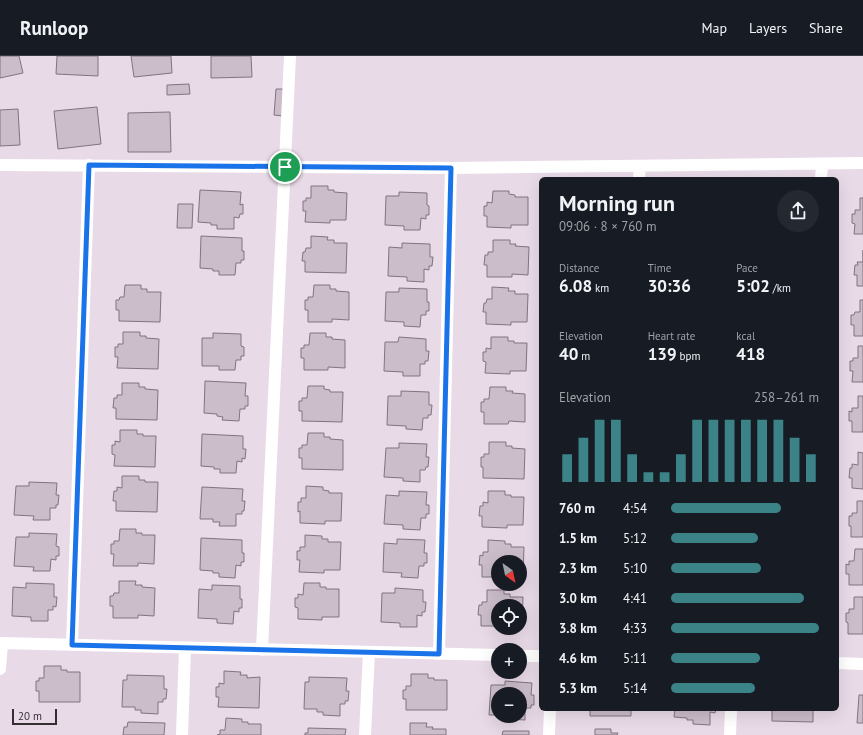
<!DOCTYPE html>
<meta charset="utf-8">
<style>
:root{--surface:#171b24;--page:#242831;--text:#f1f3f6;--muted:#9ea1a6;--line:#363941;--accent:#3b8387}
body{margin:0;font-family:"PT Sans",sans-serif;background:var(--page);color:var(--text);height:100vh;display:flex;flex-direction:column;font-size:15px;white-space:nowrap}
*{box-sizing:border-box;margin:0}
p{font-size:13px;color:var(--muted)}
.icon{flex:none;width:22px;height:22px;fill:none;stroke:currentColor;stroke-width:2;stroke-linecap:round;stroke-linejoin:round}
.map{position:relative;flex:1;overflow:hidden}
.panel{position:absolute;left:539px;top:121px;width:300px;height:534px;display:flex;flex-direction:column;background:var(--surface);border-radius:6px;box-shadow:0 4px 16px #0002}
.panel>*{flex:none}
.needle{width:26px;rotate:147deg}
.fabs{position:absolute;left:491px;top:499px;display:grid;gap:8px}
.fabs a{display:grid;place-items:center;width:36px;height:36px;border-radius:50%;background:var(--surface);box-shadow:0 4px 16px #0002;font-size:20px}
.scale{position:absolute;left:12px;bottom:10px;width:45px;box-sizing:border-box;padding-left:4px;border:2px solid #352f34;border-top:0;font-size:11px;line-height:14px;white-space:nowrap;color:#352f34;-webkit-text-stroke:3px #e9dae8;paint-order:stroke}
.pin{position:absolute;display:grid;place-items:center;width:34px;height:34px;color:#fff;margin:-17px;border:2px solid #fff;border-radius:50%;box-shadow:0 1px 4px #0007}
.round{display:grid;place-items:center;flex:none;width:42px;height:42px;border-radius:21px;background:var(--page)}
.overview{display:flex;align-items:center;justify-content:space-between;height:68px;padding:0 20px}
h1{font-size:22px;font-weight:700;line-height:30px}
.metrics{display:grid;grid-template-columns:repeat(3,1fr);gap:6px;height:68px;padding:4px 20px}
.metrics div{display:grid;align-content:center}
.metrics b{font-size:17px;font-weight:700}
.metrics small{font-size:11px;font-weight:400}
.metrics p{font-size:11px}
.chart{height:112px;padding:8px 20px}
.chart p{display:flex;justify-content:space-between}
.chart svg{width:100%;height:72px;margin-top:4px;stroke:var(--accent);stroke-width:6}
ul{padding:0 20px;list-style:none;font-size:13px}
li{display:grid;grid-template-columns:64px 48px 1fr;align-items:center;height:30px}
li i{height:10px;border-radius:5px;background:var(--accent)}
header{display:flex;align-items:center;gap:24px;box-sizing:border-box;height:56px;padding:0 20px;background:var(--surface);border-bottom:1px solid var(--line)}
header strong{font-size:19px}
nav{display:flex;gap:22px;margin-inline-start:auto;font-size:14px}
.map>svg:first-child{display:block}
.building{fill:#cbbdca;stroke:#817481}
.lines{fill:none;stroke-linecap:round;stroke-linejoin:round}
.minor{stroke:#fff;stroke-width:12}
.route-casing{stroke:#fff;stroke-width:8}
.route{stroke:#1a73e8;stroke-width:5}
</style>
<header>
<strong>Runloop</strong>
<nav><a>Map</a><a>Layers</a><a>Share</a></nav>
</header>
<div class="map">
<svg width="863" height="679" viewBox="0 0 863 679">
<rect width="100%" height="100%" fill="#e9dae8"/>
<path class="building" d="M0,0h19l4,17 -23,5z
M57,0h41v20l-42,-2z
M131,0h40l1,17 -38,4z
M211,0h40l1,21 -41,1z
M189,28l1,10 -23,1v-10z
M276,33h8l-1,27 -9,-1z
M97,51l4,37 -43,5 -4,-38z
M18,53l2,36 -20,1v-36z
M170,56l1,40h-43v-39z
M311,130h17v4h6v2l13,1 -1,27h-16v3l-25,-1 1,-11h-3v-10h3v-3h5z
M200,134l41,2 -1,13 3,-1v10h-3l-1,4 -5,-1v12h-17v-4h-6v-2l-13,-1z
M493,135h16v3l6,1v2h13v28h-17v3l-24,-1v-11h-3v-10h3v-4l5,1z
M399,136l28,1v12l2,1v9h-3v4l-5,-1 -1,12h-16v-4l-19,-1 1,-29h13z
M860,142h3v36h-9l1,-10 -3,-1v-9h3v-4h5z
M178,148h15l-1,24h-15z
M201,180l41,2v13h2v9h-3v3h-5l-1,12h-16v-4h-6v-2l-13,-1z
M311,180l17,1 -1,3h7v3h13l-1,30 -41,-1v-11h-3l1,-9h2l1,-4h5z
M493,184h17v4h6l-1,2 14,1 -1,28 -16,-1v3h-25v-12h-3l1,-10h3v-3h5z
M402,187l28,1v13h3l-1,9h-3v4l-5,-1v13l-17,-1v-4l-19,-1 1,-29 13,1z
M863,194v36h-6v-11h-3l1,-10h3l-1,-3h6z
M125,229h16v4h6v3h14l-1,30 -41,-1v-11h-3v-10h3l1,-3h4z
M314,229h16v4h6v2l13,1v28l-17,-1v3h-24v-12h-3v-10h3v-3h5z
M492,231l17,1 -1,3h7v3h13l-1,28h-16v3l-25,-1v-12h-3l1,-9h2l1,-4h5z
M399,232l28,1v13h2v9h-3v4h-5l-1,12 -16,-1v-4l-19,-1 1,-29h13z
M860,244h3v36h-9v-11h-3v-10h3l1,-3h5z
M123,276h17v4h6v2l13,1 -1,30 -41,-1 1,-11h-3v-10h3v-3h5z
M213,277l28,1v12l3,1v9h-3v4h-5l-1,10h-16v-4h-17v-28h11z
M310,277h16v4h6v2l13,1v28l-17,-1v3h-24v-12h-3v-10h3v-3h5z
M399,281l27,2v12h3l-1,10h-3v3h-5v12h-17v-4l-19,-1 1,-29h13z
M491,281h17v4h6v2h13l-1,28h-16v3l-25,-1 1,-11 -3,-1v-9h3v-4l5,1z
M858,290h5v36h-11l1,-11h-3v-10h3v-3h5z
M205,325l41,2 -1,13h3v10h-3v3h-5l-1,12 -17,-1 1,-3 -6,-1v-2l-13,-1z
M122,327h17v4h6v2l13,1 -1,30 -41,-1v-11h-3l1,-10h3v-3h5z
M308,330h16v3l6,1v2h13l-1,30 -40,-1v-10h-3v-10h3v-3h5z
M490,331h16v4h7l-1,2 13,1v28l-16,-1 -1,3h-24v-12h-3v-10h3v-3h5z
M401,335l28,1v13h3l-1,10h-3v3h-5l-1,12 -16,-1v-3l-19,-1 1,-29h13z
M858,340h5v36h-11v-11h-3v-10l3,1v-4h6z
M120,374h17v4h6v2h13l-1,31 -41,-1 1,-11 -3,-1v-9h3v-4l5,1z
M308,377h16v4h6v2l13,1v30l-41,-1v-11h-3v-10h3v-3h5z
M202,378l41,2v13h3l-1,10 -3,-1v4l-5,-1 -1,12h-16v-4h-6v-2l-13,-1z
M489,386h17v4h6v2l13,1 -1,30 -41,-1v-11h-2v-10h3v-3h5z
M399,387l28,1 -1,13h3l-1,10h-2l-1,3h-5v12l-17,-1v-3l-19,-1 2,-29h13z
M858,396l5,1v36l-11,-1v-10h-3l1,-10h2v-4l6,1z
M122,420h17v4h6v2h13l-1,30 -41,-1v-10h-3l1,-10h3v-4l5,1z
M29,426l28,1 -1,12h3l-1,10h-2v3h-6v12h-17l1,-4 -20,-1 2,-29h13z
M306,430l17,1v3l6,1v2h13l-1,28h-16v3l-25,-1v-12l-2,1v-10h3v-4h5z
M202,431l41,2 -1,12h3l-1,10h-2v3h-6v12h-17l1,-4h-7v-3h-13z
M399,435l28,1 -1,13h3v9h-3v4h-5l-1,12 -17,-1v-4l-19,-1 2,-29 13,1z
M488,435h17v4h6v2h13l-1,28h-16v3l-25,-1v-11h-3l1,-10h3v-4l5,1z
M857,445h6v36h-12v-11h-2v-10h3v-3h5z
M120,473h16v4h6v2h13l-1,29 -16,-1v3h-25l1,-12h-3v-10h3v-3h5z
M29,477l28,1 -1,12 3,1v9h-3v4l-5,-1 -1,12h-17l1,-4 -20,-1 2,-29h13z
M305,479l17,1v3h6v3h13l-1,28h-16v3l-25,-1 1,-12h-3v-9h3v-4h5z
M201,482l41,2v13h2v9h-3v4l-5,-1 -1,13 -16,-1v-4h-6v-2l-13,-1z
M397,483l28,1 -1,13h3v10h-3v3h-5l-1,12 -17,-1 1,-4 -19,-1 1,-29 13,1z
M488,484l17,1v3h6v3h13l-1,28h-3v-13h-22v15h-16v-12h-3l1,-10 3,1v-4h5z
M855,493h8v36h-14v-11h-3v-10l3,1v-4h5z
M119,525h17l-1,4h7v2l13,1 -1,28 -16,-1v3h-25v-12h-3v-10h3l1,-3h5z
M26,527l28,1v13h3l-1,10 -3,-1v4h-5v11h-17v-4l-19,-1 1,-29 13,1z
M304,527h16v4h6v2h13v28h-17v3l-24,-1v-11l-3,-1v-9h3v-4l5,1z
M212,529l28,1v13h2v9h-3v4l-5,-1 -1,13 -16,-1v-4l-19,-1 1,-29 13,1z
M395,532l28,2v12h3l-1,10h-3v4l-5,-1v12h-17v-4l-19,-1 1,-29h13z
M487,534h17v4h6v3h13l-1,30h-2v-21h-22v20h-17v-11h-3l1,-10h3v-3h5z
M854,541h9v37h-15v-11l-2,-1v-9h3v-4h5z
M44,610h17v4h6v2h13v30h-41v-11h-3v-10h3v-3h5z
M224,615l17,1 -1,3h7v3l13,-1 -1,31 -41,-1 1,-10h-3v-10h3v-4l5,1z
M411,618h17v4h6v2h13v30h-41v-11h-3v-9h3v-4h5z
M127,619l37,1v13h3l-1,10h-3v3h-5v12l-17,-1v-3h-6v-3h-13l1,-27h4z
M309,621l38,1 -1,13h3l-1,10h-3v3h-5v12l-17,-1v-3h-6v-3h-13l1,-27h4z
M505,625l27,2 -1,12h3v10h-3v3h-6v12l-17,-1v-3h12v-22h-22v21h-9l2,-30h14z
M859,639h4v28h-6z
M590,653h41v7h-41z
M675,653h43h-2l-1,4 -5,-1v13l-17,-1v-4h-6v-2l-13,-1z
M769,653h44v13l-41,-1v-11z
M226,662l16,1v3h6v2h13v11h-44l3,-1v-4h5z
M128,666l37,1 -1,12h-41l1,-8h3z
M410,667h17l-1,4h7l-1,2h14v6h-36z
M308,672l38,1 -1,6h-40v-2h3z
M595,673h16v4h7l-1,2h-22z
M503,675h26v4h-27z"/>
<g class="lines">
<path class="minor" d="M0,109l451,3 412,-5
M639,123l1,-13
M821,123l1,-15
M0,587l498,12
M72,589l17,-480
M262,594l28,-594
M439,598l12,-486
M520,600h21
M837,607l26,1
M0,613l2,-26
M182,679l3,-87
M365,679l4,-83
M549,679l1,-26
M730,679l1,-26"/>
</g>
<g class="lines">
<g class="route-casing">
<path id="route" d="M89,109l362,3 -12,486 -367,-9z"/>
</g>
<use href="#route" class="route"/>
</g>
</svg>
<div class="fabs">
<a><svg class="needle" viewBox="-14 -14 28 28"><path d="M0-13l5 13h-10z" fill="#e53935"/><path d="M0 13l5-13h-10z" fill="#9ea1a6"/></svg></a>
<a><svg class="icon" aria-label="locate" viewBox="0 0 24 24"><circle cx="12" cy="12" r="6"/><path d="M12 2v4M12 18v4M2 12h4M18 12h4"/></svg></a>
<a>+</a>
<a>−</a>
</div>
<div class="scale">20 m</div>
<div class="pin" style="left:285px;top:111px;background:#1e9e55"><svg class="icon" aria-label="arrive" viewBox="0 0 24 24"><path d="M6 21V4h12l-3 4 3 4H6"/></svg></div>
<section class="panel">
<div class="overview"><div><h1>Morning run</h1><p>09:06 · 8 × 760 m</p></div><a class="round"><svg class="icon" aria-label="share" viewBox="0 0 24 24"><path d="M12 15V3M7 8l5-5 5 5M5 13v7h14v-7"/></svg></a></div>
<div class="metrics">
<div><p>Distance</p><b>6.08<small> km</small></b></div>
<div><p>Time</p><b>30:36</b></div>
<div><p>Pace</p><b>5:02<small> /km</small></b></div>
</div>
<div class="metrics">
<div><p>Elevation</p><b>40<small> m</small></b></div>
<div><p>Heart rate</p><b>139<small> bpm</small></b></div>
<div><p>kcal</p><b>418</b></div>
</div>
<div class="chart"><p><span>Elevation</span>258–261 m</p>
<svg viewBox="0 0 160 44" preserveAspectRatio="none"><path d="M5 44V27M15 44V17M25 44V6M35 44V6M45 44V27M55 44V38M65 44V38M75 44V27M85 44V6M95 44V6M105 44V6M115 44V6M125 44V6M135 44V6M145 44V17M155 44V27"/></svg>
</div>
<ul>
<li><b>760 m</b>4:54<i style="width:74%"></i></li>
<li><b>1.5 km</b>5:12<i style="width:59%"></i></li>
<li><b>2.3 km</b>5:10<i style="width:61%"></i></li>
<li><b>3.0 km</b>4:41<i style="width:90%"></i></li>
<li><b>3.8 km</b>4:33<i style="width:100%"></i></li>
<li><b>4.6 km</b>5:11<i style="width:60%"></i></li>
<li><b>5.3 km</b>5:14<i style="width:57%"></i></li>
</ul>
</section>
</div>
